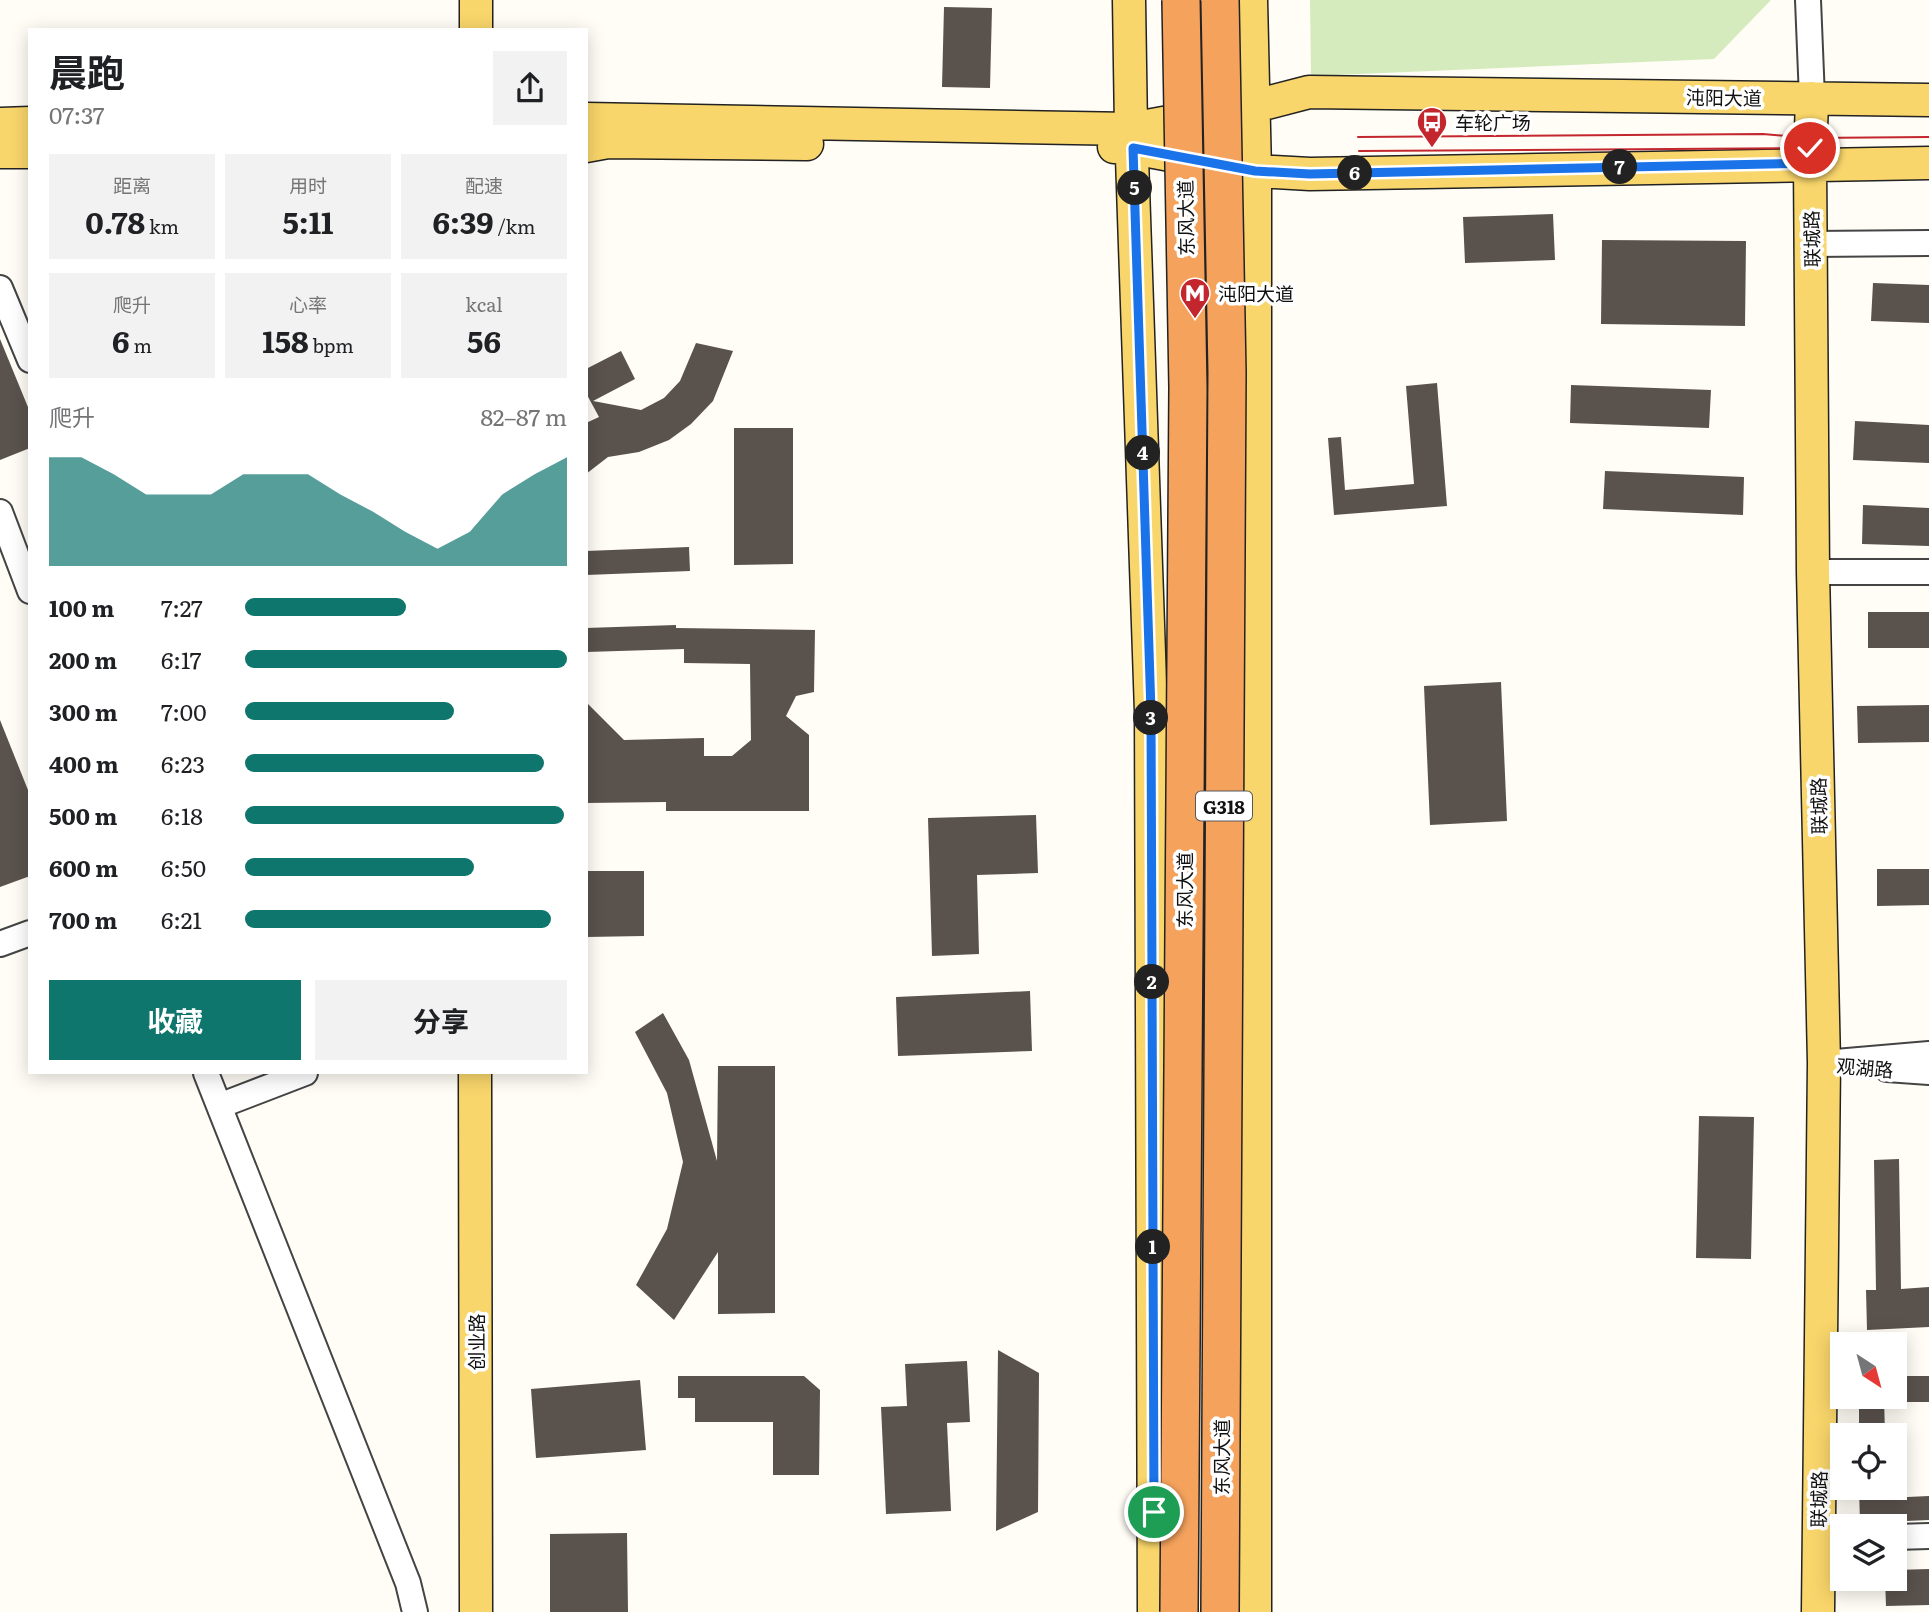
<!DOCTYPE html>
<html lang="zh">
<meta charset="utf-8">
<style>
:root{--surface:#fff;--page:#f2f2f2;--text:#202124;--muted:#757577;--accent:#0f766e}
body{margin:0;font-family:Literata,"Noto Sans SC",serif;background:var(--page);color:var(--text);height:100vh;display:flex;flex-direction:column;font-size:26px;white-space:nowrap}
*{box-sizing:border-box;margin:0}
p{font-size:23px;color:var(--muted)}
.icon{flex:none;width:38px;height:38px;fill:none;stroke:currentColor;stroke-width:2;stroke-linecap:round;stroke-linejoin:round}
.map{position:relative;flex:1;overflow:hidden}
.sheet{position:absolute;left:28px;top:28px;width:560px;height:1046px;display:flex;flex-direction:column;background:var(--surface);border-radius:0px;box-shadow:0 4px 18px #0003}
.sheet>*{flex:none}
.needle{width:46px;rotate:144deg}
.buttons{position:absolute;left:1830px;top:1332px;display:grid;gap:14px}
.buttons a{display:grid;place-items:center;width:77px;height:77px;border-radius:0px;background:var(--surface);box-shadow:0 4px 18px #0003;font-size:35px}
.pin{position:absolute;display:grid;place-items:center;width:60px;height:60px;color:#fff;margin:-30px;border:4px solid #fff;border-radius:50%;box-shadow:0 2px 7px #0007}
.km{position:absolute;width:35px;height:35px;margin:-18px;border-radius:50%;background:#222;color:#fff;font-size:19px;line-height:35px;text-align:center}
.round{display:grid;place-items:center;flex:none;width:74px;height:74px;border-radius:0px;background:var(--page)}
.overview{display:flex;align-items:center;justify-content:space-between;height:119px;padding:0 21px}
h1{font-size:38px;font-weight:700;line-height:52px}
.stats{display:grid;grid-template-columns:repeat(3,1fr);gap:10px;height:119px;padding:7px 21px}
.stats div{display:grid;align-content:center;border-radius:0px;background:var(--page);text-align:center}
.stats b{font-size:30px;font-weight:700}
.stats small{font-size:19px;font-weight:400}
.stats p{font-size:19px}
.chart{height:196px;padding:14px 21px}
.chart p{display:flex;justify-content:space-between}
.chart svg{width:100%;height:126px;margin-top:7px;fill:var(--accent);opacity:.7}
.action{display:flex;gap:14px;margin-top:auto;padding:14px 21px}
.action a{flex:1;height:80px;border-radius:0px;background:var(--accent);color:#fff;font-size:28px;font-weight:700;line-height:80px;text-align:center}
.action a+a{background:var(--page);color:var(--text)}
ul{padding:0 21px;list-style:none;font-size:23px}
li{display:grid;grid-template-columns:112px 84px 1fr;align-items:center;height:52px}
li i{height:18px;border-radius:9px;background:var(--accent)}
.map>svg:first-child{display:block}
.green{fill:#d5ebbd}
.building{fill:#5a524d}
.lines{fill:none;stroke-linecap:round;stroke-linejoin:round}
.minor-casing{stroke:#444;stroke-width:28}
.major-casing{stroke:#222;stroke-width:35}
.minor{stroke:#fff;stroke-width:24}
.major{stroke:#f9d66b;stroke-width:32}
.tram{stroke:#c4262e;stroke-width:2}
.highway-bridge-casing{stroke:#222;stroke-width:40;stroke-linecap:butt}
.highway-bridge{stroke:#f5a25d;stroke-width:37}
.route-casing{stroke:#fff;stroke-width:14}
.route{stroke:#1a73e8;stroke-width:9}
.labels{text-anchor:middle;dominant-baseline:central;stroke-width:7;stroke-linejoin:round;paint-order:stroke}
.shield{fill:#fff;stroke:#585858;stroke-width:2}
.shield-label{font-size:18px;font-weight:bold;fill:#111}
.street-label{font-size:19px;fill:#111;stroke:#fff}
.poi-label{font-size:19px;fill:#111;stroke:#fff;text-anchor:start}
</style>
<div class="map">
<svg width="1929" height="1612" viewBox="0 0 1929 1612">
<rect width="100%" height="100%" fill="#fffdf5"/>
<path class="green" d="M1310,0h461l-57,59 -403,17z"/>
<path class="building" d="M944,7l48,1 -2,80 -48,-1z
M1553,214l2,46 -90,3 -2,-46z
M1602,240l144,1 -1,85 -144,-2z
M1873,283l56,2v38l-58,-2z
M0,339l30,73v36l-30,12z
M696,343l37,8 -20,50 -22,23 -22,16 -30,12 -31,5 -22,17v-51l13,-6 -13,-24v-24l35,-18 14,28 -42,22 48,9 23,-12 16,-17z
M1437,383l10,123 -113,9 -6,-77 13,-1 4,53 69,-6 -8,-98z
M1571,385l140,5 -2,38 -139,-5z
M1855,421l74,4v38l-76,-3z
M734,428h59v136l-59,1z
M1605,471l139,6 -1,38 -140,-6z
M1863,505l66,3v38l-67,-2z
M689,547l1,24 -104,4v-24z
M1868,612h61v36h-61z
M676,625v3l139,2 -1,62 -18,4 -10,20 23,19v76h-143v-9l-80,1v-101l38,38 80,-2v18h28l19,-16 -1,-76 -66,-1v-14l-98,3v-24z
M1501,682l6,139 -77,4 -6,-139z
M1929,705v37l-71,1 -1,-37z
M0,720l30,75v81l-30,11z
M1036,815l2,58 -61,2 2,79 -47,2 -4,-138z
M1877,869h52v36l-52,1z
M586,871h58v65l-58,1z
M1030,991l2,60 -134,5 -2,-59z
M663,1013l26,47 28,101 1,-95h57v247l-57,1v-62l-44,68 -38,-35 31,-56 16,-67 -16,-69 -32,-61z
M1699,1116l55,1 -3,142 -55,-1z
M1899,1159l2,130 28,-2v40l-62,3 -1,-40h10l-2,-130z
M998,1350l41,23 -1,139 -42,19z
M967,1361l3,61 -23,1 4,88 -65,3 -5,-107 26,-1 -2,-42z
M678,1376h126l16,14 -1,85h-46v-53h-78v-24h-17z
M1895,1376h34v26h-34z
M640,1380l6,70 -110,8 -5,-69z
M1859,1396h25l1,39h-26z
M1859,1488h27v10l43,-2v24l-69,3z
M627,1533l1,79h-78v-78z
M1929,1569v36l-43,1 -1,-28h10v-8z"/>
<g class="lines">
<g class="minor-casing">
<path id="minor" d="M1808,0l4,98
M1811,244l118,-1
M0,288l30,72
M0,512l30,79
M1813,572h116
M0,944l30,-11
M1824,1063l105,-9
M1887,1069l42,3
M206,1073l202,510 7,29
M219,1106l86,-33
M1895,1537l34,-1
M1818,1538h25"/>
</g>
<g class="major-casing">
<path id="major" d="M476,0v30
M1129,0l2,129 20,583 3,900
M1251,0l4,171v1441
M1812,98l-2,65 3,409 11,491 -6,549
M586,119l545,10 124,-23 54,-14 620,8
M0,124l30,-1
M586,146l22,-4 199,2
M1114,147l19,1 122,23 55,3 619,-11
M0,152h30
M475,1073l1,539"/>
</g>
<use href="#minor" class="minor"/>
<use href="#major" class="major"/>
<path class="tram" d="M1358,137l405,-3 47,4 119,-1
M1359,151l465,-3"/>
<g class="highway-bridge-casing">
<path id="highway-bridge" d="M1179,1612l9,-1224 -7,-388
M1220,1612l7,-1240 -7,-372"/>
</g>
<use href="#highway-bridge" class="highway-bridge"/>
</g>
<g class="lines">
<g class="route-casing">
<path id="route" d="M1154,1512l-3,-800 -18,-564 122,23 55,3 500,-11v-15"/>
</g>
<use href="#route" class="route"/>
</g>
<defs>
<g id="bus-pin" transform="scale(1.575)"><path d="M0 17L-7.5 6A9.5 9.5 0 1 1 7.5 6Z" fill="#c4262e" stroke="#fff"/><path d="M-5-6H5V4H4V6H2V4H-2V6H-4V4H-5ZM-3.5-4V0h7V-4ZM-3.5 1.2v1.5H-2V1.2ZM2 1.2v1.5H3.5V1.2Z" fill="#fff"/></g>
<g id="metro-pin" transform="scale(1.575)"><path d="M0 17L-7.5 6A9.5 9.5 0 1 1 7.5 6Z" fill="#c4262e" stroke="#fff"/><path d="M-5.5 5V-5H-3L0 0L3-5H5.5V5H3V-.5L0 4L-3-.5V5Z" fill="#fff"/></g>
</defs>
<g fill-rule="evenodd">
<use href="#bus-pin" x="1432" y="122"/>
<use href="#metro-pin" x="1195" y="293"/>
</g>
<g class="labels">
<rect class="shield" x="1196" y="791.5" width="56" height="29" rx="5"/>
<g class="shield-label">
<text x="1224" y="806">G318</text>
</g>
<g class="street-label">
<text transform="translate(1724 97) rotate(1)">沌阳大道</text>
<text transform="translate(1185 218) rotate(-91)">东风大道</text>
<text transform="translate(1811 239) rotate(-91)">联城路</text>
<text transform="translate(1818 806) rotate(-91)">联城路</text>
<text transform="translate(1184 890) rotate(-90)">东风大道</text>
<text transform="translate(1865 1067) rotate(5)">观湖路</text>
<text transform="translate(476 1342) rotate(-90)">创业路</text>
<text transform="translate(1221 1457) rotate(-90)">东风大道</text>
<text transform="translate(1818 1499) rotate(-89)">联城路</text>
</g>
<g class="poi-label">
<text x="1455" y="122">车轮广场</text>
<text x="1218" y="293">沌阳大道</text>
</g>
</g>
</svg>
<div class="buttons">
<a><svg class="needle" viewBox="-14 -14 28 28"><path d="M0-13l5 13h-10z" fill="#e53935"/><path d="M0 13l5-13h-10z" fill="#757577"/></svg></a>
<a><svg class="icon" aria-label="locate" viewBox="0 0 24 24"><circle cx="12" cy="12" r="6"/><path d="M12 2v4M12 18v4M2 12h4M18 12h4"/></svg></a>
<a><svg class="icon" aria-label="layers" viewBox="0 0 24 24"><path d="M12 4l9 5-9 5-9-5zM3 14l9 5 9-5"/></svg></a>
</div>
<div class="pin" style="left:1154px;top:1512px;background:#1e9e55"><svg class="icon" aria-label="arrive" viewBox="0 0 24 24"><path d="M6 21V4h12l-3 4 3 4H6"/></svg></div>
<div class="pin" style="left:1810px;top:148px;background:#d93025"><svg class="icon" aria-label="check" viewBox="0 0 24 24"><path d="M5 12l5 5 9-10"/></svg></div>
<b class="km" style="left:1153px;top:1247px">1</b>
<b class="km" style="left:1152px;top:982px">2</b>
<b class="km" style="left:1151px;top:718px">3</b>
<b class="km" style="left:1143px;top:453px">4</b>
<b class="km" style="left:1135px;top:188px">5</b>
<b class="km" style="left:1355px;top:173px">6</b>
<b class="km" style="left:1620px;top:167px">7</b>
<section class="sheet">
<div class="overview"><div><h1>晨跑</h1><p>07:37</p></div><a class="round"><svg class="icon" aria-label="share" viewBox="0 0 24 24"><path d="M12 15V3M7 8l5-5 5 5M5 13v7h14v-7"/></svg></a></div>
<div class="stats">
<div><p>距离</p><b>0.78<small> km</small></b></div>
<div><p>用时</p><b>5:11</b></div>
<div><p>配速</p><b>6:39<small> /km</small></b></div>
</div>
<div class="stats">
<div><p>爬升</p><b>6<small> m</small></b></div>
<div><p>心率</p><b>158<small> bpm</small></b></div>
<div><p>kcal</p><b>56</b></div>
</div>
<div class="chart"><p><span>爬升</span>82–87 m</p>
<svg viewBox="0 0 160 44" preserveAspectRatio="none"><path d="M0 44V6L10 6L20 12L30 19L40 19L50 19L60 12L70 12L80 12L90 19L100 25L110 32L120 38L130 32L140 19L150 12L160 6V44z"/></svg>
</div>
<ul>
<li><b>100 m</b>7:27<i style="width:50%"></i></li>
<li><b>200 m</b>6:17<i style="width:100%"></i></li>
<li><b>300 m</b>7:00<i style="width:65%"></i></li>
<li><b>400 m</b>6:23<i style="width:93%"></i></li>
<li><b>500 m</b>6:18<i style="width:99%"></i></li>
<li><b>600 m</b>6:50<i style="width:71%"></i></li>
<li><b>700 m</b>6:21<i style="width:95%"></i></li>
</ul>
<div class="action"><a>收藏</a><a>分享</a></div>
</section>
</div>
